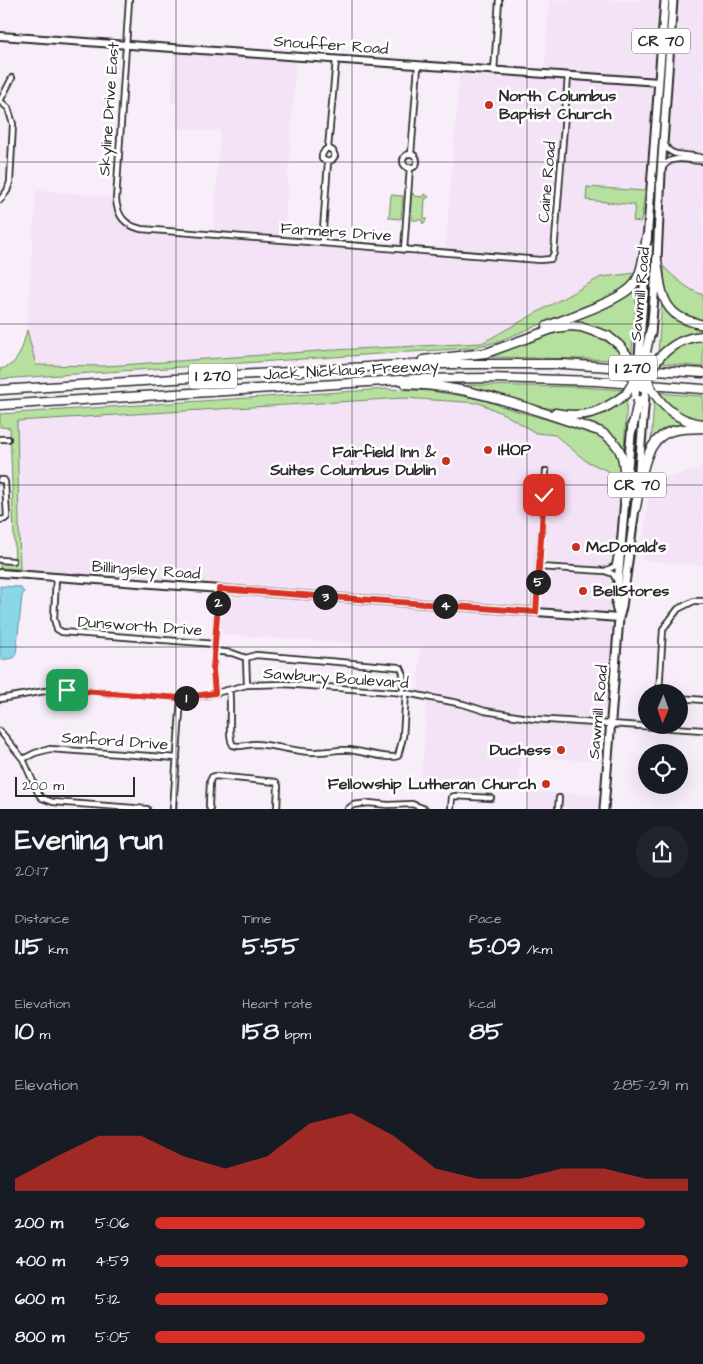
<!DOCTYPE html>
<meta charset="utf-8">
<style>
:root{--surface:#171b24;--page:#20242c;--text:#f1f3f6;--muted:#9ea1a6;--accent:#d93025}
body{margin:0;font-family:"Architects Daughter",sans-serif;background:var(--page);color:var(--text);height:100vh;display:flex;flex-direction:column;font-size:19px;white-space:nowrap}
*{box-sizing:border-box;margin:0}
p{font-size:16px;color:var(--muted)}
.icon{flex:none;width:28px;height:28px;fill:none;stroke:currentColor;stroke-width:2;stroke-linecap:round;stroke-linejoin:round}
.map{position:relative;height:809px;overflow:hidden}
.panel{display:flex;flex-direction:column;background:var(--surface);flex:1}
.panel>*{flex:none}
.needle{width:32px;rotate:182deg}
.fabs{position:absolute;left:638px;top:684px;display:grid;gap:10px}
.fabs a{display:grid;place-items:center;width:50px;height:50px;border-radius:50%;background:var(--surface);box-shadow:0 5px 20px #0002;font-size:25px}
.scale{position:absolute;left:15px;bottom:12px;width:120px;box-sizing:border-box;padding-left:5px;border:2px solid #2b2b2b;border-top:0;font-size:14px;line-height:18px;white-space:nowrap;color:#2b2b2b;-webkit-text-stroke:4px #fff;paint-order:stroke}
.pin{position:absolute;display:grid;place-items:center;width:42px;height:42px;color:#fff;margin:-21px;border-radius:10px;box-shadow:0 2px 8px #0006}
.km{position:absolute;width:25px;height:25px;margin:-12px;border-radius:50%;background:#222;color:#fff;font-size:14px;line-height:25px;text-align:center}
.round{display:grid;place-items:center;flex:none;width:52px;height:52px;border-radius:26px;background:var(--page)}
.overview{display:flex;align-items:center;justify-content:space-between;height:85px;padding:0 15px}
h1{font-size:28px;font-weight:700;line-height:38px}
.figures{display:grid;grid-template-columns:repeat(3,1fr);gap:8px;height:85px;padding:5px 15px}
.figures div{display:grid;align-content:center}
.figures b{font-size:25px;font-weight:700}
.figures small{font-size:14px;font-weight:400}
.figures p{font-size:14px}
.chart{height:140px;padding:10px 15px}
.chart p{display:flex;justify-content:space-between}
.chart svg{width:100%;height:90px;margin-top:5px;fill:var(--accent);opacity:.7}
ul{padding:0 15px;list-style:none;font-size:16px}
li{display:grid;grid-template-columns:80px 60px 1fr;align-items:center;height:38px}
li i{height:12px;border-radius:6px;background:var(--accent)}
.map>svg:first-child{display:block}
.built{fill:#f4e2f7}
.green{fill:#b5e09e;stroke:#708664}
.water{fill:#89d6e9;stroke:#63929d}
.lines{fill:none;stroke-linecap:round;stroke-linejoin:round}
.street-casing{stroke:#2b2b2b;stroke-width:8}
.secondary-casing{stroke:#2b2b2b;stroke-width:10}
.primary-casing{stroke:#2b2b2b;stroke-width:11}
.highway-casing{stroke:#2b2b2b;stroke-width:11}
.street{stroke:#fff;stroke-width:4.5}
.secondary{stroke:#fff;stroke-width:6}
.primary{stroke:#fff;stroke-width:7}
.highway{stroke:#fff;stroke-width:8}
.primary-bridge-casing{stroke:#2b2b2b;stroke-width:11;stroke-linecap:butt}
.highway-bridge-casing{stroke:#2b2b2b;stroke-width:11;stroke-linecap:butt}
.primary-bridge{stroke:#fff;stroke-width:7}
.highway-bridge{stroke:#fff;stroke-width:8}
.route-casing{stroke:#fff;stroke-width:10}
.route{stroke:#d93025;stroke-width:6}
.grid{fill:none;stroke:#2b2b2b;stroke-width:1;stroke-opacity:0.55}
.poi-dot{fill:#c8321e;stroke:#fff;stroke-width:2}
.labels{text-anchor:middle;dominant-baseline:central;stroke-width:5;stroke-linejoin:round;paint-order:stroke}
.shield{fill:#fff;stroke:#6b6b6b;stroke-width:1}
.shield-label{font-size:15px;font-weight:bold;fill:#2b2b2b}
.street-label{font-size:16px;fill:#2b2b2b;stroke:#fff}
.poi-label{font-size:16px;font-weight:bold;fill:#2b2b2b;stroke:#fff;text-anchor:start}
</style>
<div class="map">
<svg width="703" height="809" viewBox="0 0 703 809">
<rect width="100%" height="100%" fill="#f8eefa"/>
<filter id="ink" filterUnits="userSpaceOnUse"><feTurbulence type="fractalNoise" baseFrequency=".02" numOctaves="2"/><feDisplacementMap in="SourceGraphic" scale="10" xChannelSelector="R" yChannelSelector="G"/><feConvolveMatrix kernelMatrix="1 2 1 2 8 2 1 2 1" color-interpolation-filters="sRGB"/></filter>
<g filter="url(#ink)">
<path class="built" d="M549,0h112l-16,234 -9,39 -35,4 -119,66 -149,7 -226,16 -72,-1 -8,-35 9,-140 79,7 1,14 3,7 11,9 83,7 7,-103 -44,-3 2,-25h-7l4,-56 121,9 -12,184 161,12 15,-185 84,6z
M678,0h25v295l-8,-3 -17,-10 -14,-15v-42l3,-82z
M404,398l75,5 27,12 30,18 19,2 31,26 35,16 4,27 -17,258 -87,-6 -2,34 -98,-6 6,-86 -9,-2 2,-48 -204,-14 3,-45 -198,-14 -4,-154z
M703,465v101l-62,-6 9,-78 44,-12z
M529,791l76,5 -1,13h-76z"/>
<path class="green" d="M587,187l58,4 -4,31 -8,-1 2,-16 -49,-5z
M410,193h3l1,3 10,1 1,-3 4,3 -4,2 -1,19 3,1 -4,5 -1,-4h-10v-6l-3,-2z
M391,195l12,1 -2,23 -12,-1z
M664,267c12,12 23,22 39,28v27c-36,-13 -38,-17 -39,-55z
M636,273l-2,6 -10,11 -127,52 -27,6 -470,31v-10c20,-4 22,-22 27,-39l9,35 71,1 226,-16 149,-7 119,-66z
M637,285l-5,68c-17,-22 -39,-30 -67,-31l17,-8 39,-14z
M662,300l13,16 28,13v4l-26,6 -19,14z
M575,330c22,4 38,13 51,30l-135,-3 -1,-2c30,-7 55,-24 85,-25z
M703,340v27l-42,-4c8,-14 26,-20 42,-23z
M470,385l109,2 45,3c-7,7 -13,13 -22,17 -36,14 -103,-13 -141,-21z
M387,389l45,2 48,8 33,11 85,24c21,12 22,20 23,43l-35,-16 -31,-26 -19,-2 -30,-18 -27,-12 -75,-5 -387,23 3,148 -20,-1v-5l15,1 -5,-136 -10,-1v-13z
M659,392l10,2 34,2v24c-19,-3 -35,-11 -44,-28z
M627,399l-3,51 -12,-16 -33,-12 27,-9z
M654,401l21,18 14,8 -38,17z"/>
<path class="water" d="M0,586l20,1 4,5 -2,4 -6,59 -2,3 -14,2z"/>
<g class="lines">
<g class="street-casing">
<path id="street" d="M129,0l-13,200c2,17 9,25 25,29l399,31 11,-1 3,-6 14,-177
M494,71l5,-71
M0,101l8,7 5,16 -3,58 -3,9 -7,9
M0,101l12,-23
M665,144c4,15 26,9 38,14
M328,148l8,-88
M411,154l7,-88
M403 161a7 7 0 1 1 14 0a7 7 0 1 1-14 0Z
M328,162l4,-2 3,-4 -2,-5 -5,-3
M328,162l-6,-3v-4l3,-5 3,-2
M662,169c8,-16 27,-8 41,-8
M322,243l6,-81
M404,250l6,-83
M0,439h8
M0,480h4l1,2 2,35 -2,2 -5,1
M0,560l13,1
M539,567l66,4 10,-5 2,-11
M605,571l8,3 4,7
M56,577l-2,42 3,10 5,3 153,12
M535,612l11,-141
M214,651l18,2 14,5 10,-3 142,12 3,1 2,5v20
M246,658l1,27
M229,690c3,13 -2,48 4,55 8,3 14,-1 23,-1 18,1 35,7 54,8 13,1 26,-3 39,-2 12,1 41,10 49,6l5,-19 3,-44
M659,692l4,-63 15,-20 16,-8h9
M215,693l-2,-23 6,-81
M679,698l24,2
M0,699l45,-8 22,-1 114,8 27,-3 39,-10 37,-1 122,9 57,11 22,7 49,8 169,11
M0,731l23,28 16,36 3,3 11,4 94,7
M23,759l12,-6 15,-4 127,9
M173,809l8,-111
M210,809l-1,-3 1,-25 2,-4 3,-1 61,6 2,4 -1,23
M348,809l5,-4 16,-2 19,2 24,-1 13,5
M451,809l1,-12 2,-1 37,2
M558,809l1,-11"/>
</g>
<g class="secondary-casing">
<path id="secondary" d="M0,36l659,46
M0,573l619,45"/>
</g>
<g class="primary-casing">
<path id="primary" d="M647,241l18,-241
M651,334l6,-74 4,-87 12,-173
M639,356l7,-97
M627,478l5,-54
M638,481l7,-85
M619,617l-3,-11 9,-107
M604,809l15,-191 3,-11 14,-106"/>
</g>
<g class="highway-casing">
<path id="highway" d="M657,260c3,21 3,46 23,57 7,4 16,6 23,8
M547,326c20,-8 76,-26 87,-42 9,-13 10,-33 13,-48
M659,358c12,-13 27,-21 44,-22
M423,360l63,-7 69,-25 15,-2 11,1 27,9 11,9 8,10
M643,365l8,-36
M406,384c67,1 130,27 193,47 32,17 24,41 26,73
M0,390l415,-26h148l140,9
M657,397c12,16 26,25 46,27
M0,405l416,-26 73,-1 106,3 108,8
M555,413c30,6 47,-1 71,-19
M632,430l9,-43
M636,507c5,-25 7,-68 36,-76 10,-3 21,-2 31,-3"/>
</g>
<use href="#street" class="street"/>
<use href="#secondary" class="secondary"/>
<use href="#primary" class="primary"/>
<use href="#highway" class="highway"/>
<g class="primary-bridge-casing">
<path id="primary-bridge" d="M635,396l4,-40
M645,396l4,-40"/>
</g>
<g class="highway-bridge-casing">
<path id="highway-bridge" d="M627,355l14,32
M643,365l8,23 6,9
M645,378l14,-20
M626,394l12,-20"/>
</g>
<use href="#primary-bridge" class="primary-bridge"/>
<use href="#highway-bridge" class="highway-bridge"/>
</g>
</g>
<g class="lines" filter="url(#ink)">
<g class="route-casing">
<path id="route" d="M67,690l114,8 34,-5 -2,-23 6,-81 317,23 8,-117"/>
</g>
<use href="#route" class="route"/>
</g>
<path class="grid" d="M176,0v809M352,0v809M527,0v809M0,162h703M0,324h703M0,485h703M0,647h703"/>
<g class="poi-dot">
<circle cx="489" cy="105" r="5"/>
<circle cx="488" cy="450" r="5"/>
<circle cx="446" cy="461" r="5"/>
<circle cx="576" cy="547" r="5"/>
<circle cx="583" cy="591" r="5"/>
<circle cx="561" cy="750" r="5"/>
<circle cx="546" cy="784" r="5"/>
</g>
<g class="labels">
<g class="shield">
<rect x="632" y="28.5" width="58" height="25" rx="4"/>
<rect x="609" y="355.5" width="48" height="25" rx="4"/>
<rect x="189" y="363.5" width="48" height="25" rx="4"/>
<rect x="608" y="472.5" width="58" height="25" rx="4"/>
</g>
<g class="shield-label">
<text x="661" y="41">CR 70</text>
<text x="633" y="368">I 270</text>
<text x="213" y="376">I 270</text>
<text x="637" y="485">CR 70</text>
</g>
<g class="street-label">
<text transform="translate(331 45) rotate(4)">Snouffer Road</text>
<text transform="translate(109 109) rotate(-86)">Skyline Drive East</text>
<text transform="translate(547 182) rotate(-85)">Caine Road</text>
<text transform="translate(336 232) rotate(4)">Farmers Drive</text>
<text transform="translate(640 294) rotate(-85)">Sawmill Road</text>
<text transform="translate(351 370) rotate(-3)">Jack Nicklaus Freeway</text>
<text transform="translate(146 570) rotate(4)">Billingsley Road</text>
<text transform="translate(140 626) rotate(4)">Dunsworth Drive</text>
<text transform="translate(336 678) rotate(4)">Sawbury Boulevard</text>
<text transform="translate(598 712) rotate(-85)">Sawmill Road</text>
<text transform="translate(115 741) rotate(4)">Sanford Drive</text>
</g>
<g class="poi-label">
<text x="499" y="96">North Columbus<tspan x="499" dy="18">Baptist Church</tspan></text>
<text x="498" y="450">IHOP</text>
<text x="436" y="452" text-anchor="end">Fairfield Inn &amp;<tspan x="436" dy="18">Suites Columbus Dublin</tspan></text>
<text x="586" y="547">McDonald's</text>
<text x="593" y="591">BellStores</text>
<text x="551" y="750" text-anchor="end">Duchess</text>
<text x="536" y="784" text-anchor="end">Fellowship Lutheran Church</text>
</g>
</g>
</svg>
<div class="fabs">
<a><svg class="needle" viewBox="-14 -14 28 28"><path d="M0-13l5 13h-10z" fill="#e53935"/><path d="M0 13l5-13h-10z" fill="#9ea1a6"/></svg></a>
<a><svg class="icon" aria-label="locate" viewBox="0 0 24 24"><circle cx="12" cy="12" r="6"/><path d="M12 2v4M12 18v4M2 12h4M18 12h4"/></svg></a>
</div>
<div class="scale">200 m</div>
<div class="pin" style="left:67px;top:690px;background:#1e9e55"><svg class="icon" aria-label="arrive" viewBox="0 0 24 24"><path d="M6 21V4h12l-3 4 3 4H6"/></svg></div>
<div class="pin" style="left:544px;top:495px;background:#d93025"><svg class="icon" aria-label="check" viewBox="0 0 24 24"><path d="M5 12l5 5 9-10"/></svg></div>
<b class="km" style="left:186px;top:698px">1</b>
<b class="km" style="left:218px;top:603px">2</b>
<b class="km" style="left:325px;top:597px">3</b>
<b class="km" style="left:445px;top:606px">4</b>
<b class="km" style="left:538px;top:582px">5</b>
</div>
<section class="panel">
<div class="overview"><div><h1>Evening run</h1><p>20:17</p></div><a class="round"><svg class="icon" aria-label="share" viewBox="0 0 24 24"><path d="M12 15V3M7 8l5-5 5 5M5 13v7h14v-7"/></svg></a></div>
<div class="figures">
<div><p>Distance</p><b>1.15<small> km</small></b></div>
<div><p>Time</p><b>5:55</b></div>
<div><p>Pace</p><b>5:09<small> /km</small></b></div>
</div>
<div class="figures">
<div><p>Elevation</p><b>10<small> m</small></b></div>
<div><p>Heart rate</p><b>158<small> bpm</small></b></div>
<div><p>kcal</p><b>85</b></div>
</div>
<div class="chart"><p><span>Elevation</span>285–291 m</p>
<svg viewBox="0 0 160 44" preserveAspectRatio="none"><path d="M0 44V38L10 27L20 17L30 17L40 27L50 33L60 27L70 11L80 6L90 17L100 33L110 38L120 38L130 33L140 33L150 38L160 38V44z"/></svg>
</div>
<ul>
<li><b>200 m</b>5:06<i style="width:92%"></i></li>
<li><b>400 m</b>4:59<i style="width:100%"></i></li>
<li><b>600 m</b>5:12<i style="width:85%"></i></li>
<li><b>800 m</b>5:05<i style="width:92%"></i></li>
</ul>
</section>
